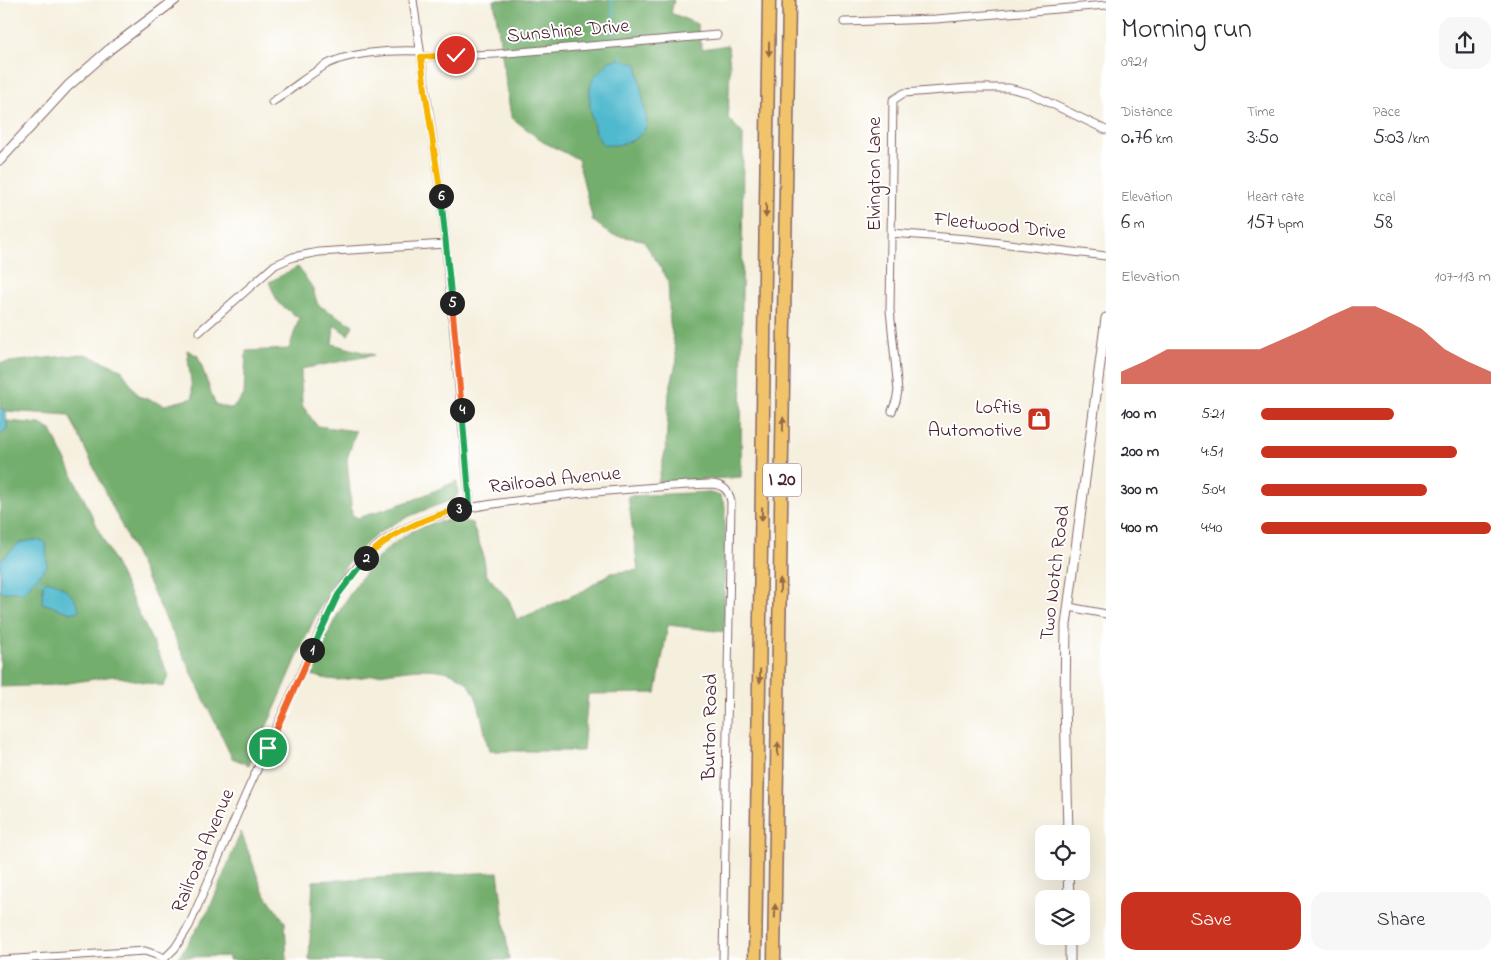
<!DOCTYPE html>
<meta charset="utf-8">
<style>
:root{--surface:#fff;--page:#f7f7f7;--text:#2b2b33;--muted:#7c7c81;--accent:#c8321e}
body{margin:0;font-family:"Indie Flower",sans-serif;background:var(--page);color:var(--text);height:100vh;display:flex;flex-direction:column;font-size:19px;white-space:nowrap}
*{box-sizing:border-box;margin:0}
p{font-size:16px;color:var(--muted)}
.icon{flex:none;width:28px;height:28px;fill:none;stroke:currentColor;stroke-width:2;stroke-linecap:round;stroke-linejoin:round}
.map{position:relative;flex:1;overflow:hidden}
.side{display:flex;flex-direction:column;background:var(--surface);width:400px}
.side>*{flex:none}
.buttons{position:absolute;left:1035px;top:825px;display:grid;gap:10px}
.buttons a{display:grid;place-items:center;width:55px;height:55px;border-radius:10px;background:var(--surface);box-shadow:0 5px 20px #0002;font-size:25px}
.pin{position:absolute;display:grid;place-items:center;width:42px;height:42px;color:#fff;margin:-21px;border:2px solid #fff;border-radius:50%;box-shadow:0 1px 5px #0007}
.km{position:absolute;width:25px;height:25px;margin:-12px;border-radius:50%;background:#222;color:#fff;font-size:14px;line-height:25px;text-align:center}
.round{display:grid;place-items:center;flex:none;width:52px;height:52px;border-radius:15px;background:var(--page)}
.head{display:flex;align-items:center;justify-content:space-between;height:85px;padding:0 15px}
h1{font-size:28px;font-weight:600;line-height:38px}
.stats{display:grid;grid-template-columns:repeat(3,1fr);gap:8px;height:85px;padding:5px 15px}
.stats div{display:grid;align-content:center}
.stats b{font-size:21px;font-weight:600}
.stats small{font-size:14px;font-weight:400}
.stats p{font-size:14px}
.chart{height:140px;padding:10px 15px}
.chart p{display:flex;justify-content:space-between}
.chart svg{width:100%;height:90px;margin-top:5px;fill:var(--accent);opacity:.7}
.cta{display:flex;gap:10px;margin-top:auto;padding:10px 15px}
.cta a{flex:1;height:58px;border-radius:15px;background:var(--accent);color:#fff;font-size:20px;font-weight:600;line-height:58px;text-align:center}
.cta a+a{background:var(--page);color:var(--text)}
ul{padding:0 15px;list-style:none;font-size:16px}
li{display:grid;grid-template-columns:80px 60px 1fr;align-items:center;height:38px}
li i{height:12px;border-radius:6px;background:var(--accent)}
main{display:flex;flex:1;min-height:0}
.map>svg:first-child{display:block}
.forest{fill:#73ae6d;stroke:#5e664c}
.water{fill:#4fb9cd;stroke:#4c6c7c}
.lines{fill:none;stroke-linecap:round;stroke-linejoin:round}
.stream{stroke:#4fb9cd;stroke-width:2}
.minor-casing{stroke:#866869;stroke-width:9}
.tertiary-casing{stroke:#866869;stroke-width:11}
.motorway-casing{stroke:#866869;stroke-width:15}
.minor{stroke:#fff;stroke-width:7}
.tertiary{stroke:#fff;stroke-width:9}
.motorway{stroke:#f1c36a;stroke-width:12}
.oneway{fill:#956947}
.split-1-casing{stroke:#fff;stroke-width:10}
.split-2-casing{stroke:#fff;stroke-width:10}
.split-3-casing{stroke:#fff;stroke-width:10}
.split-4-casing{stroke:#fff;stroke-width:10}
.split-5-casing{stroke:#fff;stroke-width:10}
.split-6-casing{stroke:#fff;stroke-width:10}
.split-7-casing{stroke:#fff;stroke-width:10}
.split-8-casing{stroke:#fff;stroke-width:10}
.split-1{stroke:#f0652b;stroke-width:6}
.split-2{stroke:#22a559;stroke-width:6}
.split-3{stroke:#f5b400;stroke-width:6}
.split-4{stroke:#22a559;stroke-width:6}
.split-5{stroke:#f0652b;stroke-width:6}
.split-6{stroke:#22a559;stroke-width:6}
.split-7{stroke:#f5b400;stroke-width:6}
.split-8{stroke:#f5b400;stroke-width:6}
.labels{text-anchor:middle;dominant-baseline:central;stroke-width:4;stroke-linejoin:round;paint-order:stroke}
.shield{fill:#fff;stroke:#80626b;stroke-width:1}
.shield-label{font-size:19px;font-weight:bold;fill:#4a1f2b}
.street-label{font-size:20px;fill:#4a1f2b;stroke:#fff}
.poi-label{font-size:20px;fill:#4a1f2b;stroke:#fff;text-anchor:end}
</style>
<main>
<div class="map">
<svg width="1106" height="960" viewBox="0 0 1106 960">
<rect width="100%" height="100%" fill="#fff"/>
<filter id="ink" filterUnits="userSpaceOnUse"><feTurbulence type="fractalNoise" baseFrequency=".02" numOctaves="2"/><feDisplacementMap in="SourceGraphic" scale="10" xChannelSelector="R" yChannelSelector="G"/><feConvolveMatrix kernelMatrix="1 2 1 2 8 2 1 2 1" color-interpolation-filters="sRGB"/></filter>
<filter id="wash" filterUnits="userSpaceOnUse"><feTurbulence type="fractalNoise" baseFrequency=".0096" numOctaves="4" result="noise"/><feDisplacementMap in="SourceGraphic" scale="20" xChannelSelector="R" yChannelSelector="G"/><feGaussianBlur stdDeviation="1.12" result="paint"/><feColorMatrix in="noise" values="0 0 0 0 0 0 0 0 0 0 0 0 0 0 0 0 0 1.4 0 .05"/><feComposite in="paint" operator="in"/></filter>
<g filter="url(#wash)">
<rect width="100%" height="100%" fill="#f5efdd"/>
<path class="forest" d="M494,0h180l-3,13 26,11 5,25 26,-4 2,24 -2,49 15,16 -2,343 -83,6 8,-36 3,-55 8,-32 -7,-37 -2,-43 -25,-40 -31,-5 -19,-14 -15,-62 -35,-17 -32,-25z
M298,267l14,20 6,18 35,20 -5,10 -14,-10 -2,19 42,11 -73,14 1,36 15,21 39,5 -9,28 5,56 6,3 55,-18 44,-19 1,13 -4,5c-28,11 -62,21 -85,42 -42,36 -65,102 -87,151 -10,24 -22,48 -33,73l-17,-7 -163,-343 -63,-4 -6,-3v-45l85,-9 36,15 17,27 27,9 28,-7 -6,-48 11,6 17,48 17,5 12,-14 2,-44 43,-2 10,-31 -21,-15 -9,-21z
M7,421l33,3 11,6 118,246 -6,10 -49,-10 -58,9 -56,2v-251l7,-8z
M709,492l11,4 5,10 -1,126 -56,-7 -12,68 -68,1 -5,57h-94c-4,-15 -9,-48 -16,-60 -24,-41 -98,-12 -135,-11 -9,0 -18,-3 -27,-5 18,-54 63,-138 123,-152 14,-3 24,-4 38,0l11,31 3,20 23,26 8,20 66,-29 28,-18 27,-3 -10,-74z
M241,832l22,59 22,31 2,38h-58v-4l-50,1 30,-47z
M498,872l11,88h-200l4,-79z"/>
<path class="water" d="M620,59l17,5 10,59c-4,17 -26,24 -43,22 -12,-9 -18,-50 -12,-64 3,-8 12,-11 17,-20z
M0,408l6,3 1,17 -7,8z
M32,540l11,1 3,2 1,23 -23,26h-24v-31l19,-18z
M48,581c13,1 29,17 31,30l-8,2 -29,-10 1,-18z"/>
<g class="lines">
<path class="stream" d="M612,0l4,42
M621,53l2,8
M38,579l7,5"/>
</g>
</g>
<g filter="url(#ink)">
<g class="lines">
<g class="minor-casing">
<path id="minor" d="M413,0l29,205 28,301
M844,22l92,-3 170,-14
M421,57l75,-3 221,-19
M272,102c18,-11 34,-25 52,-36 23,-14 69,-16 96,-15
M891,233l77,6 138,17
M199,332l76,-67 18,-8 26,-5 127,-8
M892,411l4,-10 2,-10 -8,-81 3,-210 11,-7 65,-5h40l20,5 77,37
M1069,607l37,7
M0,960l145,-9 20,7
M163,960l12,-12 14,-22 56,-130 88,-193c13,-22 29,-46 50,-61 47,-33 101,-37 156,-44 56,-7 113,-11 170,-14 13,0 20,5 22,18l-8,458"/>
</g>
<g class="tertiary-casing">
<path id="tertiary" d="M0,160l68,-74 42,-37 65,-49
M1068,834l-3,-134 1,-75 40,-307
M1068,871l1,28
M1070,936v24"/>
</g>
<g class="motorway-casing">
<path id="motorway" d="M755,960l14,-960
M774,960l15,-960"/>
</g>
<use href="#minor" class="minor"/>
<use href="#tertiary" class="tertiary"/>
<use href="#motorway" class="motorway"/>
</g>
<defs><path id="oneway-solid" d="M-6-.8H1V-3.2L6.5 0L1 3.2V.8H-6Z" transform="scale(1.25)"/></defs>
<g class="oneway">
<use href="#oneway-solid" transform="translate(769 49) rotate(91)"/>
<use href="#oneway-solid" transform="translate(766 211) rotate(91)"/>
<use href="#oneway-solid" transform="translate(783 424) rotate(-89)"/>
<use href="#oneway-solid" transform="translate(762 514) rotate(91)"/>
<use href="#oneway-solid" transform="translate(780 586) rotate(-89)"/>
<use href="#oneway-solid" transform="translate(760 676) rotate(91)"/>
<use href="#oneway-solid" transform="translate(778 749) rotate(-89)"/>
<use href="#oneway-solid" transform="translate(775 911) rotate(-89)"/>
</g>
</g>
<g class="lines" filter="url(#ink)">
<g class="split-1-casing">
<path id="split-1" d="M268,748l44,-98"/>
</g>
<g class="split-2-casing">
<path id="split-2" d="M312,650l26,-55 28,-37"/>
</g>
<g class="split-3-casing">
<path id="split-3" d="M366,558c25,-26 58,-40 93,-49"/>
</g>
<g class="split-4-casing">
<path id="split-4" d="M459,509l11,-3 -8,-96"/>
</g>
<g class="split-5-casing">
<path id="split-5" d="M452,303l10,107"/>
</g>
<g class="split-6-casing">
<path id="split-6" d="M441,196l11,107"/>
</g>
<g class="split-7-casing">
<path id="split-7" d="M425,90l16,106"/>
</g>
<g class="split-8-casing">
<path id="split-8" d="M425,90l-4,-33 35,-2"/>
</g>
<use href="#split-1" class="split-1"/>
<use href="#split-2" class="split-2"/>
<use href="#split-3" class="split-3"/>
<use href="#split-4" class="split-4"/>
<use href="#split-5" class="split-5"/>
<use href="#split-6" class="split-6"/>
<use href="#split-7" class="split-7"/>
<use href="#split-8" class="split-8"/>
</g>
<defs>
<g id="shop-square" transform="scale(1.25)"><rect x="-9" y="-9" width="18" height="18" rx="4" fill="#c8321e" stroke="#fff"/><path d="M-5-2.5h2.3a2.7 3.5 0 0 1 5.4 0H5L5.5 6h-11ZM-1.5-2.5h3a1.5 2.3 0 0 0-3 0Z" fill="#fff"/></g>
</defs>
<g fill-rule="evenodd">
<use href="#shop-square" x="1039" y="419"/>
</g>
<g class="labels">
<rect class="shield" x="763" y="463.5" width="38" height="33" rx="4"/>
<g class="shield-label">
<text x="782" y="480">I 20</text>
</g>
<g class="street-label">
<text transform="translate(568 32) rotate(-5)">Sunshine Drive</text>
<text transform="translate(875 174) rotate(-90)">Elvington Lane</text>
<text transform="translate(1000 227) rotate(6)">Fleetwood Drive</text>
<text transform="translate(555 481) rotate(-6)">Railroad Avenue</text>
<text transform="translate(1056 573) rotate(-83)">Two Notch Road</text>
<text transform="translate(711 727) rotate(-89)">Burton Road</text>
<text transform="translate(204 851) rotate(-67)">Railroad Avenue</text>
</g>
<g class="poi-label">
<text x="1022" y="408">Loftis<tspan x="1022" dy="23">Automotive</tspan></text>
</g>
</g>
</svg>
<div class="buttons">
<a><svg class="icon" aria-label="locate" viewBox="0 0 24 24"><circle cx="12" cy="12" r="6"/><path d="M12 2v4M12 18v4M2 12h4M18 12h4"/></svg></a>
<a><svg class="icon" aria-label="layers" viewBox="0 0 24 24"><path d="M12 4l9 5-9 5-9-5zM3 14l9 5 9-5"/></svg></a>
</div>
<div class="pin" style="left:268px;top:748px;background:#1e9e55"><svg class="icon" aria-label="arrive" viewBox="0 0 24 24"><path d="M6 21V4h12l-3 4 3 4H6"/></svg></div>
<div class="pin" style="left:456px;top:55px;background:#d93025"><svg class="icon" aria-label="check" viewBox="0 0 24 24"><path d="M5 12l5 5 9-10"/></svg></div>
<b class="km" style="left:312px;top:650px">1</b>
<b class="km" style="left:366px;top:558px">2</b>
<b class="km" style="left:459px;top:509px">3</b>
<b class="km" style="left:462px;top:410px">4</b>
<b class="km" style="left:452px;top:303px">5</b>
<b class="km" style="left:441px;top:196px">6</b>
</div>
<section class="side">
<div class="head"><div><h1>Morning run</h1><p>09:21</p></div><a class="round"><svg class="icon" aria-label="share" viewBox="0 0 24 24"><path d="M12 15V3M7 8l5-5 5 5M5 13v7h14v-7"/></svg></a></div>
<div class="stats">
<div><p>Distance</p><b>0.76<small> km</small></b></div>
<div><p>Time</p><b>3:50</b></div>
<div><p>Pace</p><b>5:03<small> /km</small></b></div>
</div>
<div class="stats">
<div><p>Elevation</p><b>6<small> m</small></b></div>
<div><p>Heart rate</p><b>157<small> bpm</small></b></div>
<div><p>kcal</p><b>58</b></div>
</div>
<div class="chart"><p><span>Elevation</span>107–113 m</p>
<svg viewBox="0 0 160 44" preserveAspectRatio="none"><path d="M0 44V38L10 33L20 27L30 27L40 27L50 27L60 27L70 22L80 17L90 11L100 6L110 6L120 11L130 17L140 27L150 33L160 38V44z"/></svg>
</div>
<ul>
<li><b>100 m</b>5:21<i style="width:58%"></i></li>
<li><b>200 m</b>4:51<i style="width:85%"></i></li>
<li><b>300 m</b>5:04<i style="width:72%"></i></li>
<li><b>400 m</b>4:40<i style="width:100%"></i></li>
</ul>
<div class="cta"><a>Save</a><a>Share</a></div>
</section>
</main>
